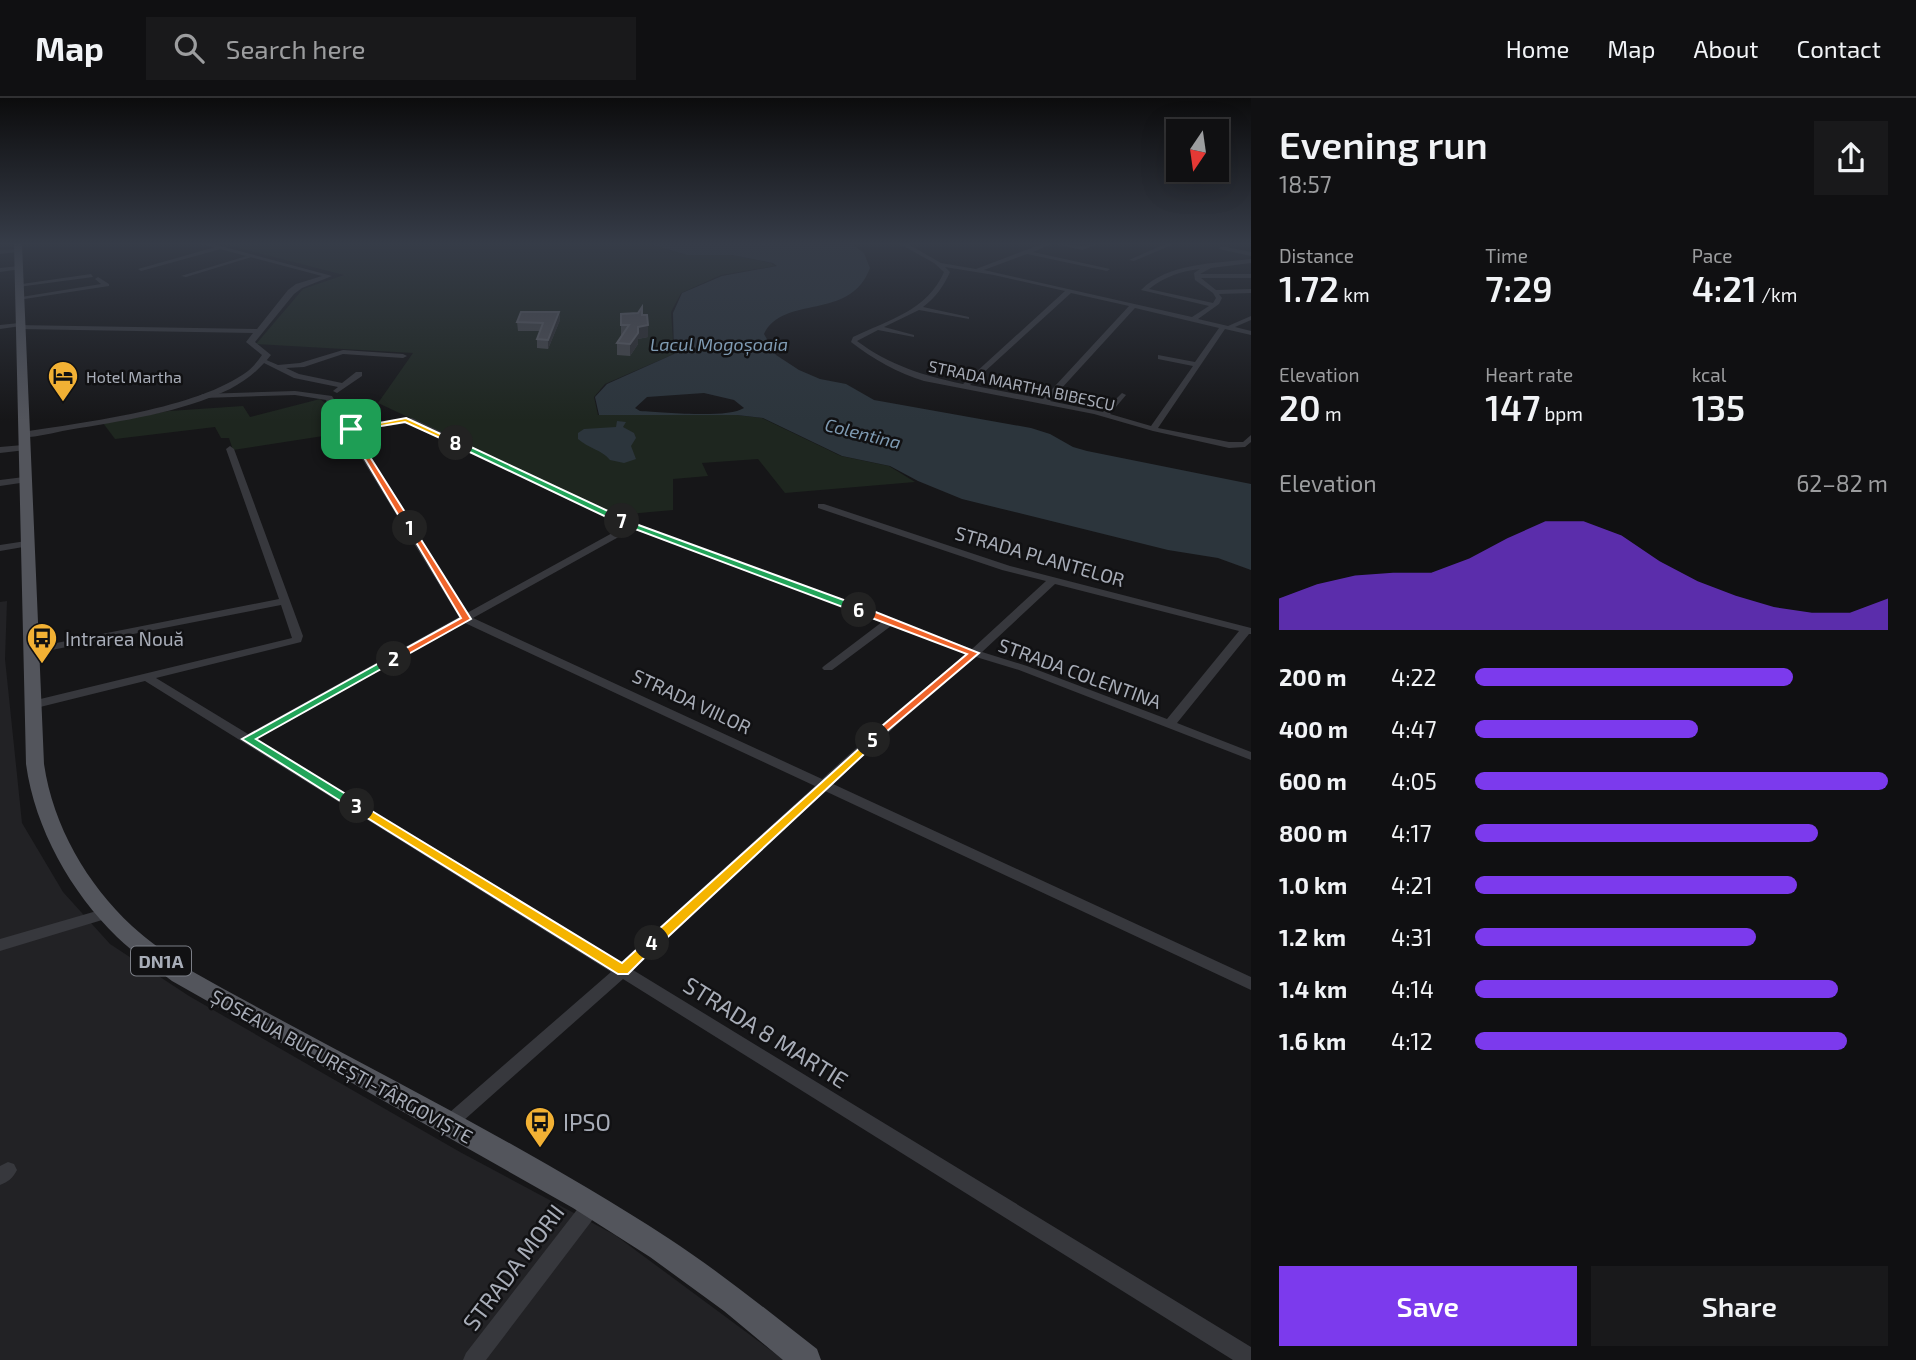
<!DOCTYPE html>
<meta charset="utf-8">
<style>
:root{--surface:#101012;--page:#19191b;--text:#f1f3f6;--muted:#9c9d9f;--line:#303032;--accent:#7c3aed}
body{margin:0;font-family:"Exo 2",sans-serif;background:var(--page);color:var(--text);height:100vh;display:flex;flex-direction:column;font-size:26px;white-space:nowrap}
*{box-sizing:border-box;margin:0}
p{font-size:23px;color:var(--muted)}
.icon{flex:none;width:38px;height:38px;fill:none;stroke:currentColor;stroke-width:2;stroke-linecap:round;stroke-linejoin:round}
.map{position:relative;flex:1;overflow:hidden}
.panel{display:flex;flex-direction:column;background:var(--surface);width:665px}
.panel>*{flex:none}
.needle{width:46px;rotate:193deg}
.controls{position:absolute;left:1166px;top:21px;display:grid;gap:14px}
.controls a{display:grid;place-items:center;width:63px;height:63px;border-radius:0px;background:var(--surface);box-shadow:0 7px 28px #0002,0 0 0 2px var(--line);font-size:35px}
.pin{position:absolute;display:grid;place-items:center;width:60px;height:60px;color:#fff;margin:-30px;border-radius:14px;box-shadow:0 4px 10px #0006}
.km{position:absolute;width:35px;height:35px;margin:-18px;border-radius:50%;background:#222;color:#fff;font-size:19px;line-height:35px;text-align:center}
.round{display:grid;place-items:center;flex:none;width:74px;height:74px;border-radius:0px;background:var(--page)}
.overview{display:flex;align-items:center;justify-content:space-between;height:119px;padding:0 28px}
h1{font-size:38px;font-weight:600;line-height:52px}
.figures{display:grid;grid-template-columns:repeat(3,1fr);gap:10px;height:119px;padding:7px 28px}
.figures div{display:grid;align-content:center}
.figures b{font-size:35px;font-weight:600}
.figures small{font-size:19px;font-weight:400}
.figures p{font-size:19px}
.chart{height:196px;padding:14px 28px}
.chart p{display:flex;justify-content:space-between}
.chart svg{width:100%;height:126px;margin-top:7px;fill:var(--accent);opacity:.7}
.primary-button{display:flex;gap:14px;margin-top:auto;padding:14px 28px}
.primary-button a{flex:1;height:80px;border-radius:0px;background:var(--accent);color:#fff;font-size:28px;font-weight:600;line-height:80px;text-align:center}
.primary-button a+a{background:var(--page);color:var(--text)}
ul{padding:0 28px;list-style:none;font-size:23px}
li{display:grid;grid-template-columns:112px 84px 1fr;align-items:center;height:52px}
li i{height:18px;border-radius:9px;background:var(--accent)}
header{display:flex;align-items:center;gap:42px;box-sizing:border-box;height:98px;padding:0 35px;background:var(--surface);border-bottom:2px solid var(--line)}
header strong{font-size:33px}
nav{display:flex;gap:38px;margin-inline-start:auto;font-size:24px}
.search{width:490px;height:63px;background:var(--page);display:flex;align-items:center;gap:18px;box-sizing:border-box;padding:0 24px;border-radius:0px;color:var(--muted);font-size:26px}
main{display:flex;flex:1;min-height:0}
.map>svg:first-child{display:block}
.built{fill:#222225}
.green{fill:#1e261f}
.water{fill:#2c353c;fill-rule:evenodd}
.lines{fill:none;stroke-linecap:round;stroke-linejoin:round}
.minor{fill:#37383d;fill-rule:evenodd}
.tertiary{fill:#37383d;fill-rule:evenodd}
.primary{fill:#53555c;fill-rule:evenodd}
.wall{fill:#47494d}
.shaded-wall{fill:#2f3033}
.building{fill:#525359;stroke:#5f6168;stroke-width:2}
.split-1{fill:#f0652b;stroke:#fff;stroke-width:2}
.split-2{fill:#f0652b;stroke:#fff;stroke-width:2}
.split-3{fill:#22a559;stroke:#fff;stroke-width:2}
.split-4{fill:#f5b400;stroke:#fff;stroke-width:2}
.split-5{fill:#f5b400;stroke:#fff;stroke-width:2}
.split-6{fill:#f0652b;stroke:#fff;stroke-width:2}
.split-7{fill:#22a559;stroke:#fff;stroke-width:2}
.split-8{fill:#22a559;stroke:#fff;stroke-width:2}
.split-9{fill:#f5b400;stroke:#fff;stroke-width:2}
.labels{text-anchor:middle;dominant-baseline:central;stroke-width:5;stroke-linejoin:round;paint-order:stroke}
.far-poi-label{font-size:16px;fill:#a8adb8;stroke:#111113;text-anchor:start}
.far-street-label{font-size:16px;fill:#a8adb8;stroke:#111113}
.far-water-label{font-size:18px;font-style:italic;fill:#7f9bb3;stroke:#111113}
.shield{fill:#111113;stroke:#7b7e86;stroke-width:2}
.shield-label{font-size:18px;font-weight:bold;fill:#a8adb8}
.street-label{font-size:19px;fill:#a8adb8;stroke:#111113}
.poi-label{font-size:19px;fill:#a8adb8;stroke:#111113;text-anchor:start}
.near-street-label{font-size:23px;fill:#a8adb8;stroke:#111113}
.near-poi-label{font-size:23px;fill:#a8adb8;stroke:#111113;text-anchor:start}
</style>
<header>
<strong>Map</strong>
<div class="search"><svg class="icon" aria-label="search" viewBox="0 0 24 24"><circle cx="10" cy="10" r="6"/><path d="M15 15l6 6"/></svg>Search here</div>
<nav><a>Home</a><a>Map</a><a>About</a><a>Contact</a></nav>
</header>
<main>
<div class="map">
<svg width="1251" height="1262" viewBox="0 0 1251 1262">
<rect width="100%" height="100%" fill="#161618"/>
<path class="built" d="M7,503l-2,58 17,164 41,69 47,52 79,52 271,156 155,83 169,125h-784v-758z"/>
<path class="green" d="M223,146h426l37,11h46l39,8 4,3 -54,9 -40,18 -10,19 3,42 -69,30 -11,13 4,18h139l25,3 79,38 48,10 26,16 -130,11 -27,-34 -56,4 6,13 -35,3v31l-56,5 -239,-112 35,-50 -157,-9 47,-55 41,-14z
M320,301l9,7 20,26 -116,18 -4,-12h-8l-6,-11 -100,12 -12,-16 66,-12 74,-5 7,11z"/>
<path class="water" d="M650,146l203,1 11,8 6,15c-20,54 -87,26 -106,66l12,21 23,15 21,9 26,5 28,16 157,28 19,6 23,13 14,4 164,33v86l-33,-12 -50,-8 -206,-51 -44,-18 -28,-15 -48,-10 -79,-38 -26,-3h-138l-4,-18 12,-13 67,-30 -1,-41 9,-20 40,-17 55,-10 -4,-3 -41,-8h-45zM704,295l30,7 10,8c-17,11 -82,4 -104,3l-5,-3 12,-11z
M617,323l9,1 -3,5 11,6 2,5 -5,8 5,13 -12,4 -14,-3c-8,-10 -22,-12 -32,-21v-6l6,-4 32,-2z"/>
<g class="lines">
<path class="minor" d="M900,146h8l33,19 35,6 66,-25h9l-18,8 77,17 -3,2 -80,-17 -43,16 208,47 17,-11 -68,-16c28,-28 73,-26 110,-31v4l-40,5 -11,6h51v4h-50l15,12 35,-1v4l-32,1 3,4 -3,6 -21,15 30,7 23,-10v4l-16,7 16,4v4l-26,-6 -67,99 71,14h14l8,-7v7l-6,5 -16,1 -76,-17 -59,-17 -170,-33c-26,-8 -51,-22 -73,-39l2,-5c35,-17 74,-26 91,-65l-10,-9zM945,169l49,8 71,16 -102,93c-39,-8 -74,-19 -106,-43l21,-11 36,7v-2l-30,-8 35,-17 50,9v-2l-46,-10c13,-10 20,-20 27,-35zM1200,171l-6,4 1,7 18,13 3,5 -3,5 -64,-14c15,-12 32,-18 51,-20zM1071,195l58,13 -86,93 -73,-14zM1135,210l84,20 -24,34 -37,-7v4l35,7 -42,60 -41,-12 16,-19 -4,-2 -19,19 -53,-11z
M1055,146l27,2 16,-2 -16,6z
M1165,146h9l-40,17 -5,-1z
M219,148l2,3 -80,22 -3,-2z
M1221,148l30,6v4l-32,-7z
M20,151l-2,3 -18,2v-4z
M250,157l5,1 -69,21 -5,-1z
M19,168l2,3 -21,3v-4z
M91,176l2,3 -75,10 -3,-2z
M98,179l11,7v2l-91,14 -3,-2 86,-14 -6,-5z
M19,225l3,2 -1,1 -21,3v-4z
M343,252l60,4 4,2 -4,2 -60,-4 -39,13 -18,1 13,6 43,9 14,-11h6v4l-25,17 -4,-2 5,-4 -44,-9 -34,-17 4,-2 14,6 22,-2z
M295,293l37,5 19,31 61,-9 207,99 353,132 74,-68 -44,-11 -184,-62v-4h6l186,62 241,62v6h-2l-72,89 74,29v8l-232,-90 -43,-13 -74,63 -69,64 418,193v13l-426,-199 -192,179 618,377v13h-18l-610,-381 -169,150 -6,2 -6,-2 -3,-5 3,-5 169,-147 -466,-291 -113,28 -6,-4 2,-3 264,-64 -11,-33 -250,49 -6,-3 6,-3 248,-49 -53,-150 4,-3 4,3 69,187 -2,6 -145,36 92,56 211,-117 -133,-217 -31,-5 -92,3 -4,-2 4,-2zM408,325l205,98 12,5 -158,87 -113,-182zM633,431l249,93 -58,44 -2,2 2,2h8l59,-44 75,28 -72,60 -72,65 -349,-161zM1055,486l184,47 -72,88 -140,-53 -45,-14zM465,525l350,163 -194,176 -365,-223z
M23,347l4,3 -1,2 -26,3v-6z
M24,379l3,1v4l-27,4v-6z
M26,443l5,3 -2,2 -29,5v-6z
M107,810l5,1 2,4 -2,4 -112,34v-12z
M8,1064l6,2 3,6c-4,8 -9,12 -17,15v-19z
M593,1098l7,2 2,6 -2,6 -114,150h-23l3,-7 120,-155z"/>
<path class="tertiary" d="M201,146h12l119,32 -30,12 -8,6 -39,48 16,13c-12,15 -24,25 -41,34 -50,24 -109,32 -162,41 -16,3 -33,8 -48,7v-4l3,-1c63,-10 174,-23 225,-61 5,-4 10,-10 14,-16l-16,-13 7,-9 -234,-4h-3v-4l241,4 31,-39 8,-6 26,-8z"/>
<path class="primary" d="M14,146h8l22,520c9,62 43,120 88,162 17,16 38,29 56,43 160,90 326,169 480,269 52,34 100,73 149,111l4,11h-38l-59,-49 -74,-54 -77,-49 -401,-227c-18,-14 -38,-28 -55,-44 -46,-45 -82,-108 -91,-173z"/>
</g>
<path class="wall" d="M559,214l1,8 -12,29 -11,-1v-9l3,-8h-22l-1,-9z
M642,217l6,22 -10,2v5l-8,12 -13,-1v-12l4,-6v-12z"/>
<path class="shaded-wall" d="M559,214l1,8 -12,29v-9z
M648,227v12l-10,2v5l-8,12v-12l8,-17z"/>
<path class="building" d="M642,209v8h5l1,10 -10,2v6l-8,11 -13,-1 12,-18h-8v-11l17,-1z
M521,214h38l-11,28 -11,-1 6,-16 -26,-1z"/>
<linearGradient id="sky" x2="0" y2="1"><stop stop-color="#0c0c0d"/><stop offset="0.45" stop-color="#363c48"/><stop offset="1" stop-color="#363c48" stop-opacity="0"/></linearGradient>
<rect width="1251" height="323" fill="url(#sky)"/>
<path class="split-1" d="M351,329l64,101 -2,2 -7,-2 -59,-99z"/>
<path class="split-2" d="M407,429h6l58,92 -77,43 -4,-1v-4l71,-39z"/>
<path class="split-3" d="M390,559l9,2 -143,80 106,65v5h-9l-111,-70z"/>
<path class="split-4" d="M357,704l265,161 25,-23h10l2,3 -31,31h-10l-265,-165 -2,-3z"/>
<path class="split-5" d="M873,638l4,1v5l-220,205h-10v-7z"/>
<path class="split-6" d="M856,509h7l116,46 -106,90 -4,-1v-5l98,-83 -111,-42z"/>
<path class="split-7" d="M622,421l241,88 1,3 -8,2 -237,-89 -1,-2z"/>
<path class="split-8" d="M456,342l169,79 2,2 -8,2 -166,-79z"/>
<path class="split-9" d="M406,320l54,25 -7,1 -48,-22 -54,9 -4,-2z"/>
<defs>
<g id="hotel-pin" transform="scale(1.575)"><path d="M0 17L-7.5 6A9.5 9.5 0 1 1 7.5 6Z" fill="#f2b134" stroke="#111113"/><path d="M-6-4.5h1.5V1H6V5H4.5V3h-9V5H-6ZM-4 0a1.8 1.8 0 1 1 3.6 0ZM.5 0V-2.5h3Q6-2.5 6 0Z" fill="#111"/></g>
<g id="bus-pin" transform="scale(1.575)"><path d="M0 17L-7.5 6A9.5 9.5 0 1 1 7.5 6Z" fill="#f2b134" stroke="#111113"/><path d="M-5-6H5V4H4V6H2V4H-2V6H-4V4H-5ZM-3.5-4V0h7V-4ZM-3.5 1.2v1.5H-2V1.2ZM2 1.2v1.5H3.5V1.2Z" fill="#111"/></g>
</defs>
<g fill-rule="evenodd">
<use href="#hotel-pin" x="63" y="278"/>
<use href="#bus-pin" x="42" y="540"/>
<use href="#bus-pin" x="540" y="1024"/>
</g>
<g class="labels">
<g class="far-poi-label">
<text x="86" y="278">Hotel Martha</text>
</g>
<g class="far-street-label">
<text transform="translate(1022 287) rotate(12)">STRADA MARTHA BIBESCU</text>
</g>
<g class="far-water-label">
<text x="719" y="246">Lacul Mogoșoaia</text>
<text transform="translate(863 335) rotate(14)">Colentina</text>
</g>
<rect class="shield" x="131" y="848.5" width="60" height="29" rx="5"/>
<g class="shield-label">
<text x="161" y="863">DN1A</text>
</g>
<g class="street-label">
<text transform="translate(1040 458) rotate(16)">STRADA PLANTELOR</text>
<text transform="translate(1080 575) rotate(20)">STRADA COLENTINA</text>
<text transform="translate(692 603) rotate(25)">STRADA VIILOR</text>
<text transform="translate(342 968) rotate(29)">ȘOSEAUA BUCUREȘTI-TÂRGOVIȘTE</text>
</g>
<g class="poi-label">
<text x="65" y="540">Intrarea Nouă</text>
</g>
<g class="near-street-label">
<text transform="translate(766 934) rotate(32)">STRADA 8 MARTIE</text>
<text transform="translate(513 1169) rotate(-53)">STRADA MORII</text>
</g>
<g class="near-poi-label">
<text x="563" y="1024">IPSO</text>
</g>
</g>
</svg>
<div class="controls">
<a><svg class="needle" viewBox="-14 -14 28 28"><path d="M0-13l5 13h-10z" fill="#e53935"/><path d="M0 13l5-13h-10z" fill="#9c9d9f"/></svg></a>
</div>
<div class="pin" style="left:351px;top:331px;background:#1e9e55"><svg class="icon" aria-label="arrive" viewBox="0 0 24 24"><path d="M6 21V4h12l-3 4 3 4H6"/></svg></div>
<b class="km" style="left:410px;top:430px">1</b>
<b class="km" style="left:394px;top:561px">2</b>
<b class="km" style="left:357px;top:708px">3</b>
<b class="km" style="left:652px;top:845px">4</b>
<b class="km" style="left:873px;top:642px">5</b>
<b class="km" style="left:859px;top:512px">6</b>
<b class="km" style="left:622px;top:423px">7</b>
<b class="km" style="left:456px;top:345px">8</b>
</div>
<section class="panel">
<div class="overview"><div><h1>Evening run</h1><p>18:57</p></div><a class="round"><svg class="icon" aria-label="share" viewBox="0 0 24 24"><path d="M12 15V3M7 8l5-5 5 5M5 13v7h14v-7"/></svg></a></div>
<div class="figures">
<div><p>Distance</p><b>1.72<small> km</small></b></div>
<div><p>Time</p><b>7:29</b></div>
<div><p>Pace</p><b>4:21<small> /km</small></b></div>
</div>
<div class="figures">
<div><p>Elevation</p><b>20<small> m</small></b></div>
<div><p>Heart rate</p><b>147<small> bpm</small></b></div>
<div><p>kcal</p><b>135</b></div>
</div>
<div class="chart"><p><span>Elevation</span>62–82 m</p>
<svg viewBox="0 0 160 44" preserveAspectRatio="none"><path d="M0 44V33L10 28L20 25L30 24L40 24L50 19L60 12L70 6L80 6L90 11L100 20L110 27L120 32L130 36L140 38L150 38L160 33V44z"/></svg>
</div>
<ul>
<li><b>200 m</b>4:22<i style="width:77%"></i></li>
<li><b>400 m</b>4:47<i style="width:54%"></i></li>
<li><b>600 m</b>4:05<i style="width:100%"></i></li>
<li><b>800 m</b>4:17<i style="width:83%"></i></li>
<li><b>1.0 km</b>4:21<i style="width:78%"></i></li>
<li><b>1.2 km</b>4:31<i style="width:68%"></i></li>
<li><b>1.4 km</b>4:14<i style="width:88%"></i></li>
<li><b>1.6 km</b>4:12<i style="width:90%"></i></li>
</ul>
<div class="primary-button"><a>Save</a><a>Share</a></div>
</section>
</main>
